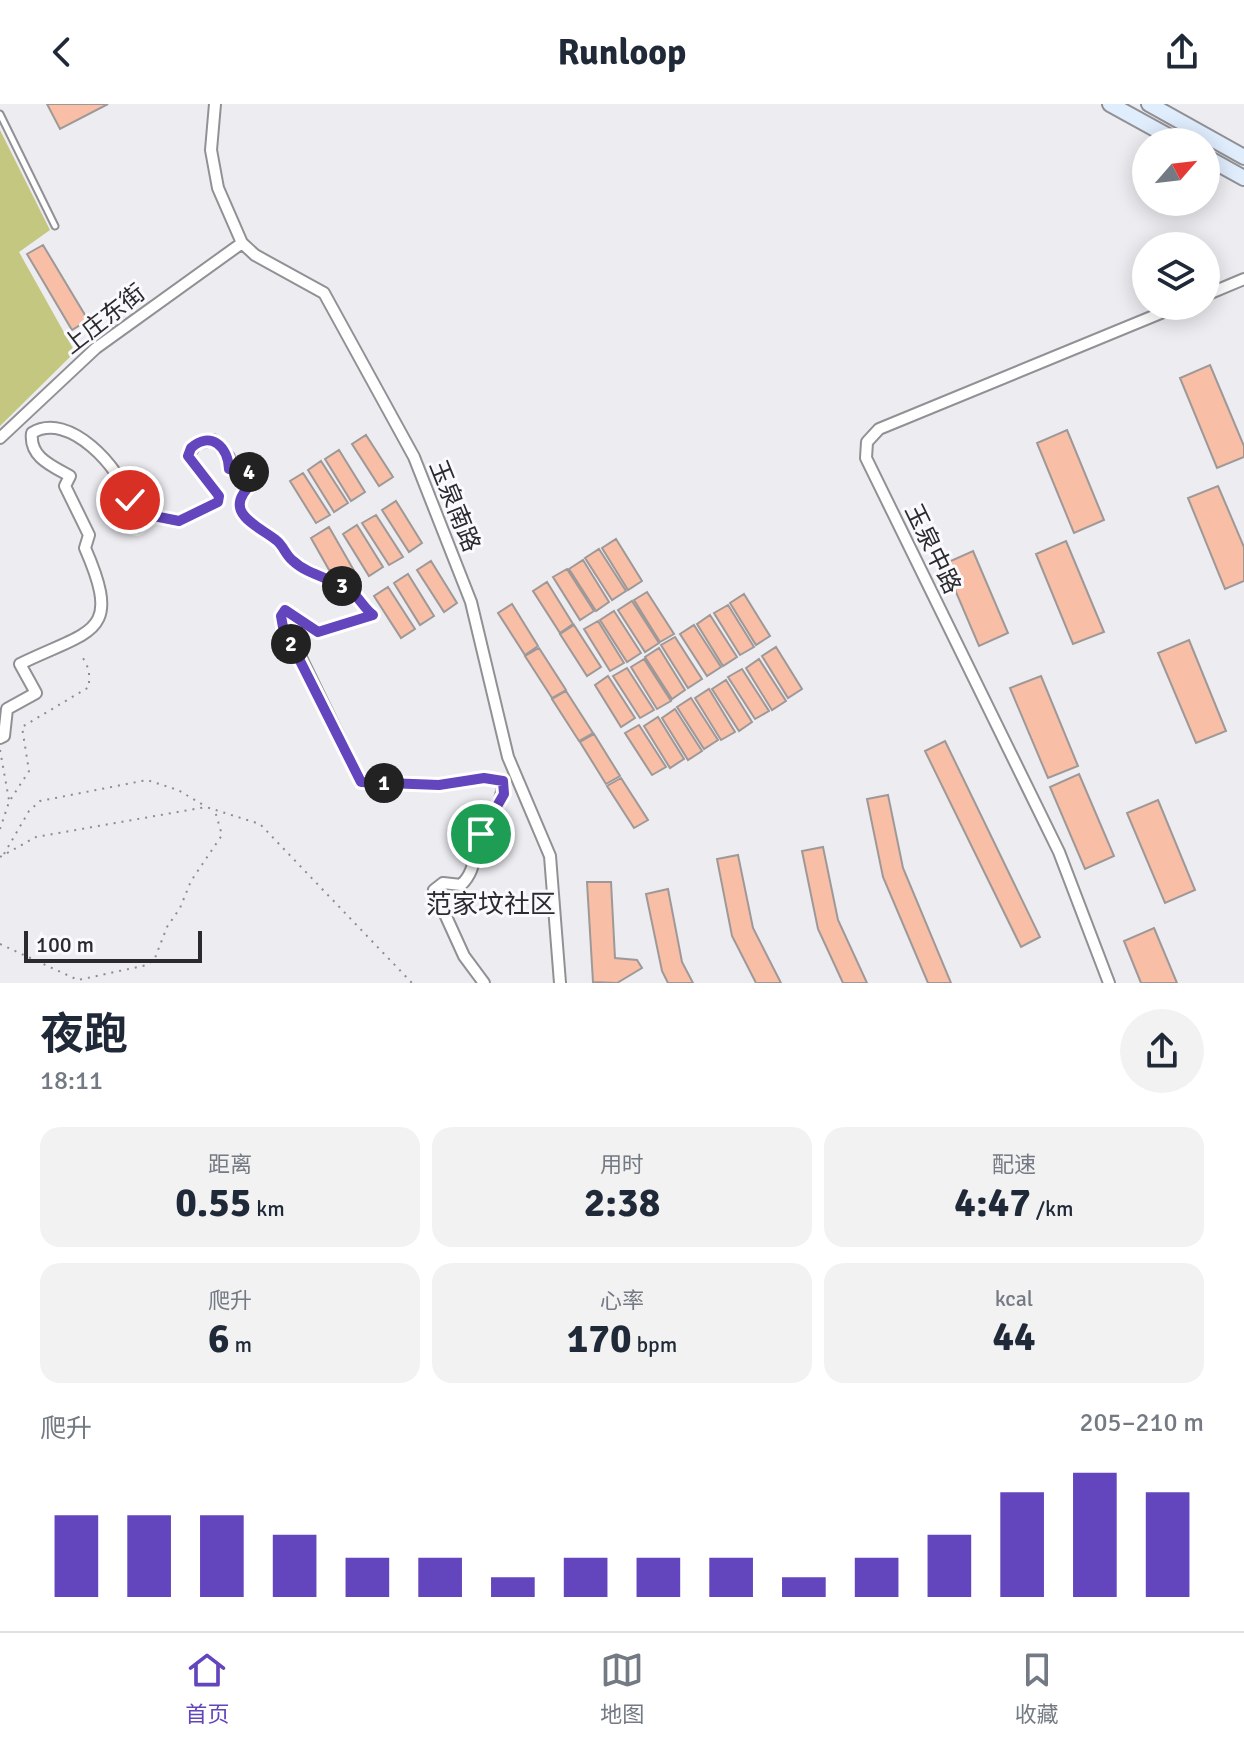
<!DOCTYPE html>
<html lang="zh">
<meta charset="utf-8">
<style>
:root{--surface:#fff;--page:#f2f2f3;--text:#1f2937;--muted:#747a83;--line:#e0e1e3;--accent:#6345be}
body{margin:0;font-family:Signika,"Noto Sans SC",sans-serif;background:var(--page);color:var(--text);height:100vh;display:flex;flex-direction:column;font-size:30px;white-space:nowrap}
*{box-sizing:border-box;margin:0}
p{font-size:26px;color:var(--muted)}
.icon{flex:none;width:44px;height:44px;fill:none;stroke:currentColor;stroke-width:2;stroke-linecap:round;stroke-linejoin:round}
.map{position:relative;height:879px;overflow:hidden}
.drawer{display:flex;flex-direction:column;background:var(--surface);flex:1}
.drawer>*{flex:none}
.needle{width:52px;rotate:62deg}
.fabs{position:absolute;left:1132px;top:24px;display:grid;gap:16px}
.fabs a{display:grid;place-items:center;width:88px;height:88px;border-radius:50%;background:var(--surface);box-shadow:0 4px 20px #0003;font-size:40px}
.scale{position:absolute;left:24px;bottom:20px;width:178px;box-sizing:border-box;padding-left:8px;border:4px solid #2b2b2d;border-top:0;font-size:22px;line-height:28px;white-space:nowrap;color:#2b2b2d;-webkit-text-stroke:6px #fafafe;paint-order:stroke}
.pin{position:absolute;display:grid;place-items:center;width:68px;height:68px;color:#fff;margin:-34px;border:4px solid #fff;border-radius:50%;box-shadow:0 2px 8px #0007}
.km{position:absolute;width:40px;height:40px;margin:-20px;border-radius:50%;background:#222;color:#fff;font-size:22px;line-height:40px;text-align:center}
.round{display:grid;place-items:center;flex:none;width:84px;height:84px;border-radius:42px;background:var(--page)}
.headline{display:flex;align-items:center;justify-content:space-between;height:136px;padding:0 40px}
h1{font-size:44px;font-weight:700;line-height:60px}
.figures{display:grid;grid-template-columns:repeat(3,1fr);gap:12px;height:136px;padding:8px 40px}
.figures div{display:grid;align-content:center;border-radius:20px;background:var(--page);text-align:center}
.figures b{font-size:40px;font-weight:700}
.figures small{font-size:22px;font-weight:400}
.figures p{font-size:22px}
.chart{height:224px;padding:16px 40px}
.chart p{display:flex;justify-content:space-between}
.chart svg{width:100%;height:144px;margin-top:8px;stroke:var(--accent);stroke-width:6}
header{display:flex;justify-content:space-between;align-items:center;height:104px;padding:0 40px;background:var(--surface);font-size:36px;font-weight:700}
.dock{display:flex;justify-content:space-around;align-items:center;height:112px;border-top:2px solid var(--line);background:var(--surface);font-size:22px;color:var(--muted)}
.dock a{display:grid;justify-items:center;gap:4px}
.dock .on{color:var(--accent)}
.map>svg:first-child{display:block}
.green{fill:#c3c77f}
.building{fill:#f8bea6;stroke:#9e9998;stroke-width:2}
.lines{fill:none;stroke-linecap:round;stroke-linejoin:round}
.service-casing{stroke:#919094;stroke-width:9}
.minor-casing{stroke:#919094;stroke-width:14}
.secondary-casing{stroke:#919094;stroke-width:18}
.path{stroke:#8d8c90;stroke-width:2;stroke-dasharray:2 6;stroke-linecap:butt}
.service{stroke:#fff;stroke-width:5}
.minor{stroke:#fff;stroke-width:10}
.secondary{stroke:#e0edfd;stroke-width:14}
.route-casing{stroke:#fff;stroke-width:16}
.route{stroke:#6345be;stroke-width:10}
.labels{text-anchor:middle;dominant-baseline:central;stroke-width:6;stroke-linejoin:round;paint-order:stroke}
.street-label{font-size:24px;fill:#2b2b2d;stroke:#fafafe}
.neighbourhood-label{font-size:26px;fill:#2b2b2d;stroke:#fafafe}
</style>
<header><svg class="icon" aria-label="back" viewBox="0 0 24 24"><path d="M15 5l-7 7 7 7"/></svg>Runloop<svg class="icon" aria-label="share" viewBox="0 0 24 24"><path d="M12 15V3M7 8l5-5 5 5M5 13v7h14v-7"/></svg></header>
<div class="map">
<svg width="1244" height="879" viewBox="0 0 1244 879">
<rect width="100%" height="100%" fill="#edecf1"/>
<path class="green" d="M0,26l50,100 -31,22 56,100 -75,74z"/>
<path class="building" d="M47,0h61l-48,25z
M43,141l45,75 -16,10 -45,-76z
M1210,261l34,81v11l-27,11 -37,-90z
M1067,326l37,90 -30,13 -37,-90z
M366,331l27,42 -14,9 -27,-42z
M339,346l26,42 -14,9 -26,-42z
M321,357l27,42 -14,9 -26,-42z
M303,369l27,42 -14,8 -26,-42z
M1218,382l26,61v34l-19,8 -37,-91z
M396,397l26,42 -13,9 -27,-42z
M376,411l27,42 -14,8 -27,-42z
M357,421l26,42 -14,9 -26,-42z
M329,423l31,54 -28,-6 -21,-37z
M616,435l26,42 -14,9 -26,-42z
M1066,437l38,91 -31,12 -37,-90z
M599,445l27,42 -14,9 -27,-42z
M973,447l35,82 -29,13 -35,-82z
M583,456l26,42 -13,9 -27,-42z
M431,457l26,42 -13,9 -27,-42z
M567,465l27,42 -14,9 -27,-43z
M408,470l26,42 -14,9 -26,-42z
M547,478l26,42 -13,9 -27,-42z
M388,483l27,42 -14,9 -27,-42z
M647,488l27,42 -14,8 -26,-42z
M744,490l26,42 -14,9 -26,-42z
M632,497l27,42 -14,9 -27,-42z
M512,500l26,42 -13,9 -27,-42z
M728,501l26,42 -14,8 -26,-42z
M614,507l27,42 -14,9 -27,-42z
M710,511l27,42 -14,9 -26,-42z
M598,517l26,42 -14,8 -26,-42z
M574,521l27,42 -14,9 -27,-42z
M694,521l27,42 -14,9 -27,-42z
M675,533l27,42 -14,9 -27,-43z
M1189,536l37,91 -30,12 -38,-90z
M776,543l26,42 -14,9 -26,-42z
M539,544l27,42 -14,8 -27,-42z
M659,544l26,42 -13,9 -27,-42z
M644,555l27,42 -14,8 -26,-42z
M759,555l27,42 -14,9 -26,-42z
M627,564l27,42 -14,8 -27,-42z
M742,565l27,42 -14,8 -27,-42z
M608,572l27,42 -14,9 -26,-42z
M1041,572l37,90 -30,12 -38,-90z
M726,576l26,42 -13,9 -27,-42z
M709,585l26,43 -14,8 -26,-42z
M566,587l27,42 -14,8 -27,-42z
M691,594l27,42 -14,9 -27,-42z
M675,605l27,42 -14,9 -26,-42z
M658,613l26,42 -14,9 -26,-42z
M639,621l27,42 -14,8 -27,-42z
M594,630l26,42 -14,8 -26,-42z
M945,637l95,196 -19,10 -96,-196z
M1079,670l35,82 -29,13 -35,-82z
M621,674l27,42 -14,8 -27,-42z
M888,691l15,73 48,115h-23l-45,-106 -16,-78z
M1158,696l37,90 -30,13 -38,-90z
M823,743l15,73 29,63h-24l-25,-54 -16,-78z
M738,751l15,73 28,55h-25l-24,-47 -15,-77z
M587,778h24l4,76 22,2 5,8 -25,15 -24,-1z
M668,785l14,73 11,21h-25l-6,-12 -16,-77z
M1154,824l23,55h-36l-17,-42z"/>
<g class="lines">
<g class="service-casing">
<path id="service" d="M0,10l55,112"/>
</g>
<g class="minor-casing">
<path id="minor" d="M215,0l-4,46 7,38 24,55 13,12 69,38 90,164 57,145 37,155 42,99 10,127
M1206,191l38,-16
M0,334l96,-90 146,-105
M0,634l4,-2 3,-27 29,-16 -16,-29c72,-35 103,-29 65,-116l4,-13 -24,-49 5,-10c-18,-10 -41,-19 -38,-43 37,-23 89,36 98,68 2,8 2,18 2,26l5,1 17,-12 25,5 39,-19 1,-6 -31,-40 8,-12 17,-4 16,17v12l25,5 1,7c-36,30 0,43 21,59 7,5 9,14 16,20 18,17 42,18 60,32 8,7 12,16 21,23l-55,17 -33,-22 -4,6 80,166 78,3 45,-7 19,3c1,22 -14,33 -22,52 -8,19 -4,37 -20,52l-18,-2 -9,7 30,66 20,27
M1109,879l-50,-131 -193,-394 1,-16 12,-13 299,-123"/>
</g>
<g class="secondary-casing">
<path id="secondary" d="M1110,0l69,38
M1149,0l95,53
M1206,53l38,21"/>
</g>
<path class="path" d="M0,646l9,50
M0,725l9,-27 20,-31 -7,-44 67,-40v-17l-6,-12
M4,750l25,-43 11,-10 107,-21 31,10 27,16
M0,753l36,-20 170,-30 54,17 152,159
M0,840l78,36 69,-15 8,-7 12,-31 13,-19 11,-27 31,-46 -7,-24"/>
<use href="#service" class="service"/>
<use href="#minor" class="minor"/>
<use href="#secondary" class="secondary"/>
</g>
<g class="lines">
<g class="route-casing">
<path id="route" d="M130,396l2,27 5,1 17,-12 25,5 39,-19 1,-6 -31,-40 3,-8c20,-18 37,-1 38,21l25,5 1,7c-36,30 0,43 21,59 7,5 9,14 16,20 18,17 43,18 60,32 8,7 12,16 21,23l-55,17 -33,-22 -4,6 2,11 78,155 78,3 45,-7 19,3 1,13 -23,40"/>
</g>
<use href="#route" class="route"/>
</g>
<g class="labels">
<g class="street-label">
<text transform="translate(104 215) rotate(-38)">上庄东街</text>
<text transform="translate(455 402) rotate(68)">玉泉南路</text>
<text transform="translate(933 445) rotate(64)">玉泉中路</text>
</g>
<g class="neighbourhood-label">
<text x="491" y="801">范家坟社区</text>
</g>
</g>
</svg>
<div class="fabs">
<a><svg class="needle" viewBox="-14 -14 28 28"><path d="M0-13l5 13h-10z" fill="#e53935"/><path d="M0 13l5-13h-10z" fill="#747a83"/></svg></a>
<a><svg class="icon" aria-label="layers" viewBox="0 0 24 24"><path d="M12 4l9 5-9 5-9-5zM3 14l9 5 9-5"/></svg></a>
</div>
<div class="scale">100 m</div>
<div class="pin" style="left:481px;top:730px;background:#1e9e55"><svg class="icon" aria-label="arrive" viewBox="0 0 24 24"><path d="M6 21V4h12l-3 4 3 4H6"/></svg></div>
<div class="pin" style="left:130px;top:396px;background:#d93025"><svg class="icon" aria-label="check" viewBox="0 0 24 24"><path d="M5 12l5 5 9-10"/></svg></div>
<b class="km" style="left:384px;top:679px">1</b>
<b class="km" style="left:291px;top:540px">2</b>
<b class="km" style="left:342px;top:482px">3</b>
<b class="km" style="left:249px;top:368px">4</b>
</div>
<section class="drawer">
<div class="headline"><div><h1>夜跑</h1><p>18:11</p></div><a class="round"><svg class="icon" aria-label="share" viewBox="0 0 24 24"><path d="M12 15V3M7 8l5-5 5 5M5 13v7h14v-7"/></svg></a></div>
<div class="figures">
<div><p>距离</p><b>0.55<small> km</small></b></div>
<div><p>用时</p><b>2:38</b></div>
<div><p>配速</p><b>4:47<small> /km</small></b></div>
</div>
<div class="figures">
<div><p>爬升</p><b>6<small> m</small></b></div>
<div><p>心率</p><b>170<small> bpm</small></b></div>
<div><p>kcal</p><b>44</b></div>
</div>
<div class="chart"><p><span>爬升</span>205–210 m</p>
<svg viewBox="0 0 160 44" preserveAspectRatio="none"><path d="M5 44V19M15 44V19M25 44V19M35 44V25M45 44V32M55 44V32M65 44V38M75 44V32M85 44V32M95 44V32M105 44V38M115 44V32M125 44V25M135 44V12M145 44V6M155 44V12"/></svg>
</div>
</section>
<nav class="dock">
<a class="on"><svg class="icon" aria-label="home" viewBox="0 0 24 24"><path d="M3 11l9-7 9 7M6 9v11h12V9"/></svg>首页</a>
<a><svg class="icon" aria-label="map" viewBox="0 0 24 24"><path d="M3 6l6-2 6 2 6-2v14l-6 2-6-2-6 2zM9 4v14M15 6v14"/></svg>地图</a>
<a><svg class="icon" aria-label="saved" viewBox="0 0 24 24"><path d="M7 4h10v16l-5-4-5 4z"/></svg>收藏</a>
</nav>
